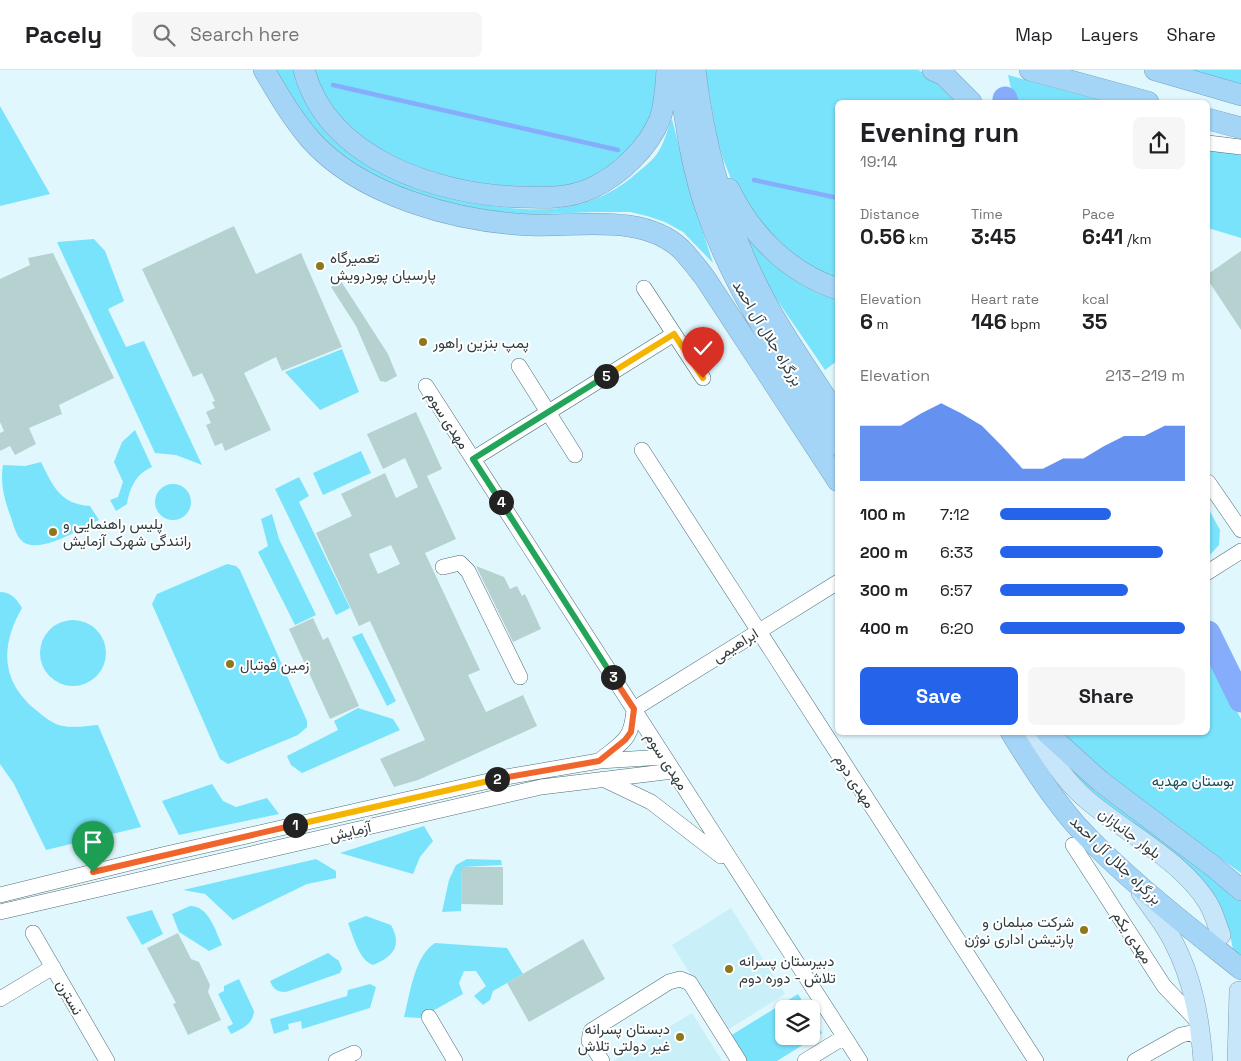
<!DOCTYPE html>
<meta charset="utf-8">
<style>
:root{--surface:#fff;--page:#f6f6f6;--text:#202124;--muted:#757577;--line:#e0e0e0;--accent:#2563eb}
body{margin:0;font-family:"Space Grotesk",Vazirmatn,sans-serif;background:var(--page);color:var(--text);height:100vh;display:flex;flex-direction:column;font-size:19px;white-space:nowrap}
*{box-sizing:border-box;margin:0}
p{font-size:16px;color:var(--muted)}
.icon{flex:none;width:28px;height:28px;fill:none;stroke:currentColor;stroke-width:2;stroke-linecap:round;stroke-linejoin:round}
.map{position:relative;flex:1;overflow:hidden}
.side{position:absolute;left:835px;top:30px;width:375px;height:635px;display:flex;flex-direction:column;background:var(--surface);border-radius:8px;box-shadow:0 1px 4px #0004}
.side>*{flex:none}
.controls{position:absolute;left:775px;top:930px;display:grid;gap:10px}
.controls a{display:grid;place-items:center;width:45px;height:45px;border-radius:8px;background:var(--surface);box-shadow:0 1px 4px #0004;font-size:25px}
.pin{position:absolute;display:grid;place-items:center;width:42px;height:42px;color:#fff;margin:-51px -21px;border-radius:50% 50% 50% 0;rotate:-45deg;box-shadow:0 0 5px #0007}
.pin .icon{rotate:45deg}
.km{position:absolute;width:25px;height:25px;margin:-12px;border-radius:50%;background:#222;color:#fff;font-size:14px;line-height:25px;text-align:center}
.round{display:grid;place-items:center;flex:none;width:52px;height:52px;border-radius:8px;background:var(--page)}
.head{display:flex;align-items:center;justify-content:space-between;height:85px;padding:0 25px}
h1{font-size:28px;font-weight:600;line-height:38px}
.metrics{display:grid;grid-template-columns:repeat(3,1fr);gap:8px;height:85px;padding:5px 25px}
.metrics div{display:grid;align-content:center}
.metrics b{font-size:21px;font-weight:600}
.metrics small{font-size:14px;font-weight:400}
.metrics p{font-size:14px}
.chart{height:140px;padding:10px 25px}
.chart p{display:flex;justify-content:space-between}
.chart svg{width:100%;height:90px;margin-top:5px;fill:var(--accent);opacity:.7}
.primary-button{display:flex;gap:10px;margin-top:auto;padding:10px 25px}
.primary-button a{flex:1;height:58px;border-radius:8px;background:var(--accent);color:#fff;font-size:20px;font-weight:600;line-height:58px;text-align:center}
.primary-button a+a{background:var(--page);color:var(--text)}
ul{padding:0 25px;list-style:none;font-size:16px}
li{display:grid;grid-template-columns:80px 60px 1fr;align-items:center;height:38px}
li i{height:12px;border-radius:6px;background:var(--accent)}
header{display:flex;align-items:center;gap:30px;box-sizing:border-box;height:70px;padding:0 25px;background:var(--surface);border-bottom:1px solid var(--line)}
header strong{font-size:24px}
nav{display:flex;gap:28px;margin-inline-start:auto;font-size:18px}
.search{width:350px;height:45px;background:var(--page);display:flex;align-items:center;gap:12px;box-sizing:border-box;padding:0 18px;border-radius:8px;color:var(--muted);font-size:19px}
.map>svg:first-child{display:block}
.built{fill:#c9eff8}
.green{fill:#79e3fc}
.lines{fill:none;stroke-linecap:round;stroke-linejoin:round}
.stream{stroke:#86adfb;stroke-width:4.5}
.river{stroke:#86adfb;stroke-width:25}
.building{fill:#b5d2d0;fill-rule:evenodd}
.minor-casing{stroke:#536c73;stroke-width:16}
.major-casing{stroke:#7ca0b7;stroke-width:20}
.highway-casing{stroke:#7ca0b7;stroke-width:22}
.minor{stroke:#fff;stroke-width:15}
.major{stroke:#c8e6fa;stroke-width:19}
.highway{stroke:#a4d5f7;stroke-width:21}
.split-1-casing{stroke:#fff;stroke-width:10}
.split-2-casing{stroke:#fff;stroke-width:10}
.split-3-casing{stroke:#fff;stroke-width:10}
.split-4-casing{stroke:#fff;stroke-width:10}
.split-5-casing{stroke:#fff;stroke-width:10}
.split-6-casing{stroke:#fff;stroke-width:10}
.split-1{stroke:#f0652b;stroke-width:6}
.split-2{stroke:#f5b400;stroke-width:6}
.split-3{stroke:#f0652b;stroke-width:6}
.split-4{stroke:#22a559;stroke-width:6}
.split-5{stroke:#22a559;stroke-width:6}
.split-6{stroke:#f5b400;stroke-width:6}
.poi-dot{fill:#8e771c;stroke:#fff;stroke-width:2}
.labels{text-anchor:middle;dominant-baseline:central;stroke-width:4;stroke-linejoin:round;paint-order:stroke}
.poi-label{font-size:15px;fill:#323d40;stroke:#fff;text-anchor:start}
.street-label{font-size:15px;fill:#323d40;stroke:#fff}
.park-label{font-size:15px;fill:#164e5a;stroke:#fff}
</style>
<header>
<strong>Pacely</strong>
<div class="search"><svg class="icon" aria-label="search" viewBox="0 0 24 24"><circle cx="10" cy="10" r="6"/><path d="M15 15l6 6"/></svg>Search here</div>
<nav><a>Map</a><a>Layers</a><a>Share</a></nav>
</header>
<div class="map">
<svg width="1241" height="991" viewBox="0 0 1241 991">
<rect width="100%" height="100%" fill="#e0f7fd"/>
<path class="built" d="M731,838l54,86 -59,37 -54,-86z
M692,943l30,48h-109z"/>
<path class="green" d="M271,0h26l23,47 160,87c55,9 106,10 151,-26 9,-8 19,-15 26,-24 7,-10 10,-24 15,-35l20,79 21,65 -30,-31 -18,-10 -18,-6 -17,-4h-34l-76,3 -45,-6 -59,-12 -70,-37 -40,-37z
M311,0h350l-2,18 -13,41 -23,29 -45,29 -91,1 -68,-18 -52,-27 -26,-23 -18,-24z
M705,0h213l17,8 27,24h-124l-1,182 -40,-21 -59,-67 -15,-37 -6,-21z
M1181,0h60v15z
M1008,5l95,26 6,1h-95z
M0,36l50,88 -50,12z
M1208,79l33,6v83l-33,-10z
M745,165c26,28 53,55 92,64v62l-12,9 -63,-92z
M94,169l11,12 19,50 -16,8 18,38 18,-6 58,124 -26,-10 -21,-2 -98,-211z
M342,279l17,43 -39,18 -35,-38z
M135,360l17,37c-16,7 -22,20 -25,37l-11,7 -6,-11 8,-3 5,-15 -9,-20 8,-20z
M361,381l10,22 -48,22 -10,-22z
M41,392c12,24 19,42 49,44l9,14c-17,8 -63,37 -78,20 -6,-6 -8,-18 -11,-25 -6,-17 -10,-32 -7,-50l22,1z
M299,407l10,19 -10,6 51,106 -14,7 -61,-126z
M155 432a18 18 0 1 1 36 0a18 18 0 1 1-36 0Z
M1208,438l12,22 -1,15 -11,12z
M272,444l7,25 37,76 -21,10 -37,-73 10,-6 -7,-27z
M227,494l9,2 4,4 67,151v6l-9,8 -70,29 -8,-5 -68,-155 5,-10z
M0,522c11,0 17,7 22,16 -22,38 -21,74 14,102 7,6 18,15 27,16 11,2 23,0 35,-1l43,102 -95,23 -32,-66 -14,-20z
M40 583a33 33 0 1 1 66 0a33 33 0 1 1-66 0Z
M362,563l34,68 -9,5 -35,-69z
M1208,585l33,64v154c-62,-44 -124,-88 -179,-140l146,-1z
M358,638l35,11 7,11 -98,43 -11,-8 -4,-9 51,-26 -4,-9z
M1049,677l192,153v58l-7,-4 -5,-24 -132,-127z
M212,714l11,17 13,6 31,-9 12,16 -100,21 -17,-34z
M424,756l9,15 -13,16 -7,17 -73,-21z
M316,789l20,12v7l-29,6 -74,36 -28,-26 -22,-4z
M467,789l34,1 1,5 -40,2 -1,44 -19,1 7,-32 7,-15z
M190,836c19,0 25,24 32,39l-13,6 -30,-19 -7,-18z
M152,840l11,24 -21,11 -16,-28z
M366,846l25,9c12,22 1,32 -18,40 -14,-5 -20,-29 -25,-42z
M435,873l72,5 16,26 -30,17 -3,9 -7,5 -9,-9 12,-10 -10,-15h-12l-5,12 4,11 -43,24 -16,-1c6,-22 10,-61 31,-74z
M328,883l11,8 3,8 -2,4 -54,19c-9,0 -13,-3 -16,-11z
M239,909l15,32c-1,14 -13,18 -23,23l-4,-7 6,-3 -15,-30 6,-3v-5z
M370,914l6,3 -6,21 -68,21 -1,-8 -13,3 1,5 -15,5 -4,-15 77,-23 1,-6z
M798,924l9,15h-23v27h27v-21l11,18 -45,28h-31l-16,-25z"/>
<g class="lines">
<path class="stream" d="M333,15l285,65
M754,110l84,18"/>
<path class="river" d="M1005,29l1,3
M1208,563l33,67"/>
</g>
<path class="building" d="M234,156l22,48 45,-21 41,94 -60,24 -6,-14 -32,16 27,57 -46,21 -3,-8 -7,3 -9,-21 5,-2 -5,-11 9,-4 -3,-6 3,-1 -13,-28 -9,4 -51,-108z
M1241,181v79l-33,-50v-6z
M53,183l61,125 -55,27 3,9 -33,14 7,16 -21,11 -5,-9 -10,5v-18l4,-2 -4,-9v-143l30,-14 -2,-7z
M341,211l47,73 9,22 -11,6 -6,-1 -24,-55 -25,-39z
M416,342l26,57 -15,7 29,63 -31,14 55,117 -12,5 18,37 37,-17 14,31 -119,54 -24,7 -14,-28 45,-19 -55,-119 -11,5 -43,-93 36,-17 -11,-22 44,-21 11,25 22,-11 -13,-29 -22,11 -16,-35zM391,475l9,19 -22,10 -9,-20z
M476,496l28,11 6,12 7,-3 5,10 3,-2 16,35 -28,13z
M313,548l10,22 5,-3 31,69 -29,13 -41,-90z
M462,797h41v38l-42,-1z
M178,863l13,26 8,3 11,23 -2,7 13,28 -33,15 -15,-31 3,-1 -29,-55z
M583,869l22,40 -76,43 -22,-39z"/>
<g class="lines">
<g class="minor-casing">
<path id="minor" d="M1208,73l33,4
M644,218l59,90
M519,296l56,89
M426,316l434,675
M642,380l394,611
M473,389l201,-125
M1208,412l33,48
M443,497l17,-4 8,8 52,106
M1208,502l33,-21
M599,691c23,-19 33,-20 35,-52l204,-127
M603,709l48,23 70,54
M1073,775l91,141 36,38
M0,825l162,-40 344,-78 93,-16 65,-4
M0,842l541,-125 132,-16
M33,863l74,128
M0,929l53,-32
M429,947l26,44
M336,991l18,-8
M602,991l-13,-20 2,-10 78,-49 11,-3 10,4 49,78
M805,991l39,-24
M1135,991l46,-26 10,-2 10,6"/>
</g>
<g class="major-casing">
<path id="major" d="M1034,662c15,24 31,49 52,67 38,33 96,61 122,104 6,10 9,22 13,32
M1141,823c10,15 24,31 32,48 20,38 27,78 30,120
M1237,991l2,-70"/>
</g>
<g class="highway-casing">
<path id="highway" d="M264,0c14,24 28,48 46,69 50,57 148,83 221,86 48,2 112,-12 150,24 9,9 16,19 24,29l133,203
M304,0c24,89 132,124 214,127 26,1 50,2 74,-9 28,-13 56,-40 68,-69 5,-15 6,-33 7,-49
M678,0c7,48 13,98 30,144 30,85 82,156 130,231
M695,0c10,82 31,158 70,231 21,40 49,77 73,116
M933,0l11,5 27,27
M1030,0l118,32
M1155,0l86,25
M1208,49l33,9
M729,119c22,46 60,84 109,100
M1011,662c20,33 41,66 66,94 49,53 108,98 164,143
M1046,662l54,49 114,86 27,23"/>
</g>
<use href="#minor" class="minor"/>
<use href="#major" class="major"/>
<use href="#highway" class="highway"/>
</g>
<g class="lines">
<g class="split-1-casing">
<path id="split-1" d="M93,802l202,-47"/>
</g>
<g class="split-2-casing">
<path id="split-2" d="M295,755l202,-46"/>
</g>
<g class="split-3-casing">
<path id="split-3" d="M497,709l102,-18 26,-21 6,-8 3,-23 -21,-32"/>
</g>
<g class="split-4-casing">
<path id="split-4" d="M501,432l112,175"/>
</g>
<g class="split-5-casing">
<path id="split-5" d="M501,432l-28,-43 133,-83"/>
</g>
<g class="split-6-casing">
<path id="split-6" d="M606,306l68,-42 29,44"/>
</g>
<use href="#split-1" class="split-1"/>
<use href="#split-2" class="split-2"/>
<use href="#split-3" class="split-3"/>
<use href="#split-4" class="split-4"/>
<use href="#split-5" class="split-5"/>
<use href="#split-6" class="split-6"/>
</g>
<g class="poi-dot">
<circle cx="320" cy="196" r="5"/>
<circle cx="423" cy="272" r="5"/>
<circle cx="53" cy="462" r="5"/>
<circle cx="230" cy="594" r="5"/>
<circle cx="1084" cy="860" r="5"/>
<circle cx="729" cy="899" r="5"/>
<circle cx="680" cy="967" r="5"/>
</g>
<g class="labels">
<g class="poi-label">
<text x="330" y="187">تعمیرگاه<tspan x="330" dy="17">پارسیان پوردرویش</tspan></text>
<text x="433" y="272">پمپ بنزین راهور</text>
<text x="63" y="453">پلیس راهنمایی و<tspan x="63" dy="17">رانندگی شهرک آزمایش</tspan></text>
<text x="240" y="594">زمین فوتبال</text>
<text x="1074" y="851" text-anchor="end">شرکت مبلمان و<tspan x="1074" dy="17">پارتیشن اداری نوژن</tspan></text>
<text x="739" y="890">دبیرستان پسرانه<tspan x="739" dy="17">تلاش - دوره دوم</tspan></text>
<text x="670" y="958" text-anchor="end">دبستان پسرانه<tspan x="670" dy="17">غیر دولتی تلاش</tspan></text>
</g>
<g class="street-label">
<text transform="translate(768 263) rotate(59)">بزرگراه جلال آل احمد</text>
<text transform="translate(448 350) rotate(57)">مهدی سوم</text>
<text transform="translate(735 575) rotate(-32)">ابراهیمی</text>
<text transform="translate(667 691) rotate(57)">مهدی سوم</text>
<text transform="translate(855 711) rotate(57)">مهدی دوم</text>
<text transform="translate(350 761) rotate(-13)">آزمایش</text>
<text transform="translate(1130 763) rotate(37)">بلوار جانبازان</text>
<text transform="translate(1116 790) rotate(44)">بزرگراه جلال آل احمد</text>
<text transform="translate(1133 867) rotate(57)">مهدی یکم</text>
<text transform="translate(70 927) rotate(60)">نسترن</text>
</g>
<g class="park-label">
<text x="1193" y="710">بوستان مهدیه</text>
</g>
</g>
</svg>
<div class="controls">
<a><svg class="icon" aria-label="layers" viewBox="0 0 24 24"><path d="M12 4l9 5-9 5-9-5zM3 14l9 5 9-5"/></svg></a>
</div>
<div class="pin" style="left:93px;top:802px;background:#1e9e55"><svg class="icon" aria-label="arrive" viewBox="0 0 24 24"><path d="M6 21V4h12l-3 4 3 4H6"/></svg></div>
<div class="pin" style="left:703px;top:308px;background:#d93025"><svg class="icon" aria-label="check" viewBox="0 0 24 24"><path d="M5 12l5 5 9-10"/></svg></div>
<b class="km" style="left:295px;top:755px">1</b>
<b class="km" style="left:497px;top:709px">2</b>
<b class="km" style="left:613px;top:607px">3</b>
<b class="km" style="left:501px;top:432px">4</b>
<b class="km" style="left:606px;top:306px">5</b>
<section class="side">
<div class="head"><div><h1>Evening run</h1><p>19:14</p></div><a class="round"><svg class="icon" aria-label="share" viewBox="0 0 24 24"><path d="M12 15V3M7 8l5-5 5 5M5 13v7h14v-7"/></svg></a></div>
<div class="metrics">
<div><p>Distance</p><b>0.56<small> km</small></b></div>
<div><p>Time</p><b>3:45</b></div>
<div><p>Pace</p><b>6:41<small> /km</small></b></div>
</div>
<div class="metrics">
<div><p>Elevation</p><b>6<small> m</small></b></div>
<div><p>Heart rate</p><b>146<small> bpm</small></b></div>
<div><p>kcal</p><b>35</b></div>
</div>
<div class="chart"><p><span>Elevation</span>213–219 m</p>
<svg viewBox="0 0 160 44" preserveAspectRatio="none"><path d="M0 44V17L10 17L20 17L30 11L40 6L50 11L60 17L70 27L80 38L90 38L100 33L110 33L120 27L130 22L140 22L150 17L160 17V44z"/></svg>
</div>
<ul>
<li><b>100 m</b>7:12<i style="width:60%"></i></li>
<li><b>200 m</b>6:33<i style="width:88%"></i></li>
<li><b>300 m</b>6:57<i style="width:69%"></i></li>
<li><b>400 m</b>6:20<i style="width:100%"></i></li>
</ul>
<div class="primary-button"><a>Save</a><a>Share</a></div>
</section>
</div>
